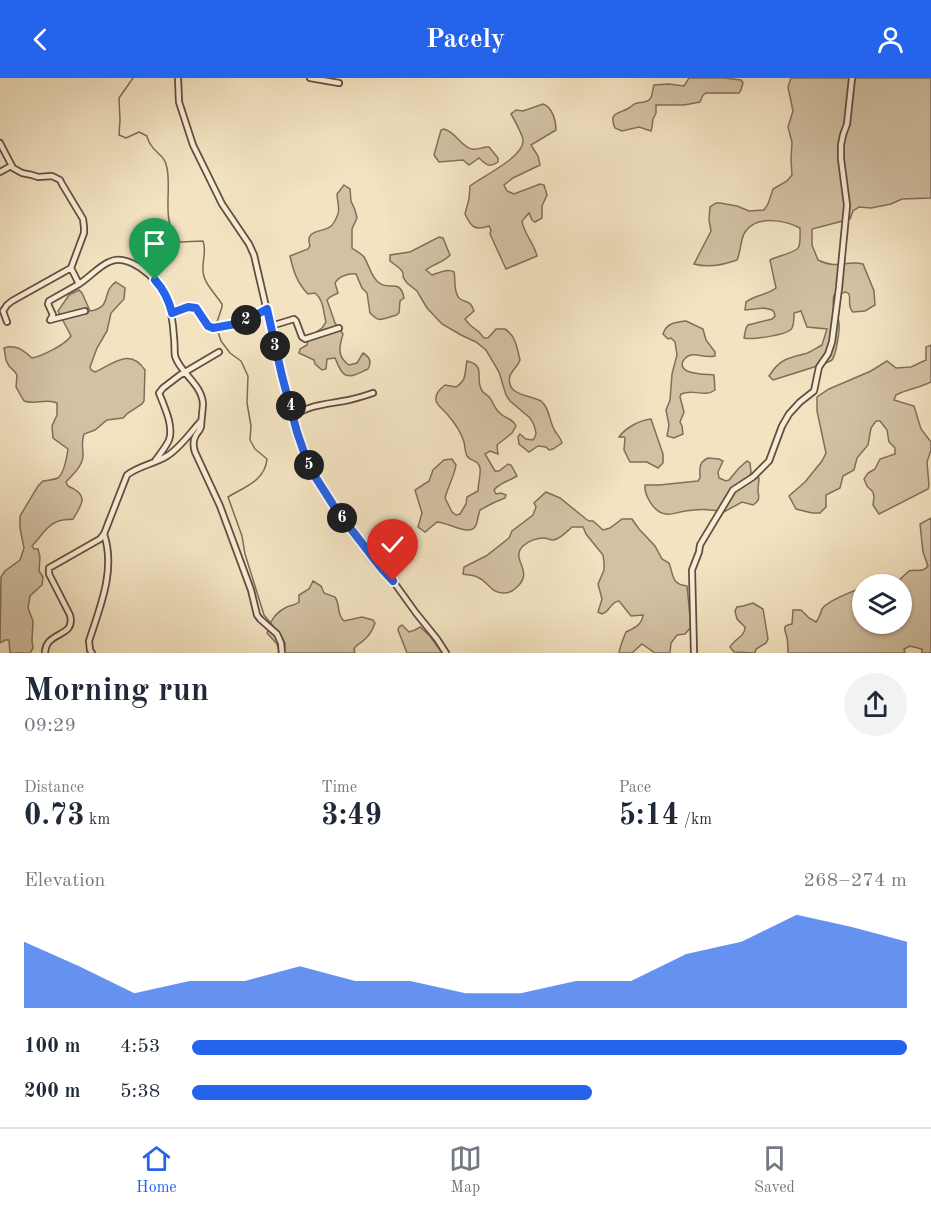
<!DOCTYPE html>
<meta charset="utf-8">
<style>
:root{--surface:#fff;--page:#f2f2f3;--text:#1f2937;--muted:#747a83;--line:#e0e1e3;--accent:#2563eb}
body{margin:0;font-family:"Old Standard TT",serif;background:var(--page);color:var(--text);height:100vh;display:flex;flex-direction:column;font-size:22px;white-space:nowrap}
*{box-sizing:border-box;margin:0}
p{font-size:20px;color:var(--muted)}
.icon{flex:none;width:33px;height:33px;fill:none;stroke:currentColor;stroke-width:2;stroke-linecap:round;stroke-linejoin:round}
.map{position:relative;height:575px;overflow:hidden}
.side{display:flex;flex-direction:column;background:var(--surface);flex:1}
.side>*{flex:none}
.buttons{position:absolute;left:852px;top:496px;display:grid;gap:12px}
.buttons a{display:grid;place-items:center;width:60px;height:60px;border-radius:50%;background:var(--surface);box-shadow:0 2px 4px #0004;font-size:30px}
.pin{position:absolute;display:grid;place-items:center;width:51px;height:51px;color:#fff;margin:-62px -26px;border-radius:50% 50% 50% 0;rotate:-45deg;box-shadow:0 0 6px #0007}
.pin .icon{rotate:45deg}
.km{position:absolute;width:30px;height:30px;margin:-15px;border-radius:50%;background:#222;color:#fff;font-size:16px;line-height:30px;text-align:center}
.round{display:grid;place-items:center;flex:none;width:63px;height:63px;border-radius:32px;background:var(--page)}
.overview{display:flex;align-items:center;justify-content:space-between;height:102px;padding:0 24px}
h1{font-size:33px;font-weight:700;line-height:45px}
.figures{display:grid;grid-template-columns:repeat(3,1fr);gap:9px;height:102px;padding:6px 24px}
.figures div{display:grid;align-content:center}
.figures b{font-size:30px;font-weight:700}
.figures small{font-size:16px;font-weight:400}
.figures p{font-size:16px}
.chart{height:168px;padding:12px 24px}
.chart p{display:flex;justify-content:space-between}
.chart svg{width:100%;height:108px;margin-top:6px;fill:var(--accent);opacity:.7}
ul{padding:0 24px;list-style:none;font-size:20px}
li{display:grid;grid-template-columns:96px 72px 1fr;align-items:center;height:45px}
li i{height:15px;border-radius:8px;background:var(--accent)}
header{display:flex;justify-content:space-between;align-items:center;height:78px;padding:0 24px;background:var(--accent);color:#fff;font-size:27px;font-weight:700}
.tab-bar{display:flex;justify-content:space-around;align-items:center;height:84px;border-top:2px solid var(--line);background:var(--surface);font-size:16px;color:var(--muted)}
.tab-bar a{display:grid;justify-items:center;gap:3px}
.tab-bar .active{color:var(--accent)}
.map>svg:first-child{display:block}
.green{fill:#d2c1a3;stroke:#826e5b;stroke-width:1.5}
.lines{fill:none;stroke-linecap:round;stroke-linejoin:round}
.stream{stroke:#7f6a58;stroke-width:1.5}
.minor-casing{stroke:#634d3e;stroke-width:8}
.minor{stroke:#f7edd7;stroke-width:4.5}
.route-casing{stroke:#fff;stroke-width:12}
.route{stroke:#2563eb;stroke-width:8}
</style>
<header><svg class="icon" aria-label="back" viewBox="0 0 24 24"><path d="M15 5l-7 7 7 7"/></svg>Pacely<svg class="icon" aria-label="person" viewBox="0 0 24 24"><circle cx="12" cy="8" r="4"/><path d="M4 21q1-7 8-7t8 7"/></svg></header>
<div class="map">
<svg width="931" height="575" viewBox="0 0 931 575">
<rect width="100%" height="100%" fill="#f3e3c1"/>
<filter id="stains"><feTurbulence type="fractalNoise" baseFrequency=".00333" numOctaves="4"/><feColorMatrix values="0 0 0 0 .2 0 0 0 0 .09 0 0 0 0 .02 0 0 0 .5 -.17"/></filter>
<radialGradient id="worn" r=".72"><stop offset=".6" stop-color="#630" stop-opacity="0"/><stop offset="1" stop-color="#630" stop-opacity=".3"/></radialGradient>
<path class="green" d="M689,0h35l17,2 2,3 -2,7 -2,3h-33l-3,2 -3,7 -16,3h-28v8l-3,6 -1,8 -1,4 -12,-4 -17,4 -7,-3c-7,-16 4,-14 14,-20 5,-3 2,-3 8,-5 4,-1 10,0 13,-4 3,-3 2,-9 4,-14l15,-1 15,2z
M791,0h140v120l-29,1 -11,5 -20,4 -12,-1 -6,4 -3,8 -38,10v16l6,15c20,10 27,0 45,4l11,27 1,14 -10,6 -12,1c-6,-6 -2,-11 -4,-18l-3,-2 -12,3c-3,17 4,15 5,28 1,7 -3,32 -7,37 -2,3 -51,17 -59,20l-4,-4c10,-16 18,-18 35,-22 6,-1 12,-6 18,-9l5,-16 -20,-2 -6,-16 -7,2c0,4 0,11 -2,15 -3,7 -41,12 -48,10l2,-10 2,-3 24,-6 3,-3 -1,-4 -2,-2 -8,-2 -19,2 1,-8c9,-7 21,-7 30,-14l-6,-28c5,-3 26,-8 28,-12 3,-4 2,-15 2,-20 -15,-8 -44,-13 -55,4 -5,8 -4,20 -8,28 -14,5 -29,8 -43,4l17,-33 -2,-11 1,-13 6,-4h4l17,3 12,5 15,-1 4,-6 5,-15 14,-8 5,-6 -1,-15 1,-18 -4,-15 5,-16 -5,-24z
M543,26c9,3 13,16 13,26l-25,15 7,11 2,9 -27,13 -9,7 3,6 7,3 26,-10 4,1 3,10 -5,11v12l-7,4 -3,-2 -3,-7 -7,8c2,13 12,22 15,35l-31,13 -16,-35 1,-4 -2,-4c-14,5 -18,1 -24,-12l4,-15 1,-13c11,-9 55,-29 53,-46 0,-4 -9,-21 -12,-26l5,-4 7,1z
M444,51c11,3 16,15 25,19 6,4 14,-2 20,-1l9,11v4c-8,6 -12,3 -19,-4l-10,7 -6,-5 -24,2 -5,-7 7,-25z
M344,107l6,4 1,12 4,9 2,8 -5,11v19c4,3 9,5 12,9 5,8 7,19 14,25 10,10 22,-5 26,16l-4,3 -1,12c-7,5 -1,1 -9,4 -10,3 -11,5 -20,-4l-3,-20 -5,-5 -6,-14c-7,-1 -17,2 -21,9l3,10 -8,4 -3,3 8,23 8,11c-4,13 -6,23 6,31l8,-2 6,-10c7,4 9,9 5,16 -7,3 -19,11 -25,4 -4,-4 -6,-11 -8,-15l-8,1 -1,10 -4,1 -7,-6 -1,-4 -15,-7 1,-4 7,-4 2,-8 13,-9 4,-6c-3,-10 -2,-22 -11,-29l-7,1c-11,-11 -15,-24 -18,-38l18,-7 2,-3c-6,-18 14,-13 21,-20 2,-1 6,-9 7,-12 2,-6 -1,-14 -1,-20z
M439,159l4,1 7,17c-7,8 -17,9 -24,15l6,5c7,-2 15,-7 22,-3 2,8 -1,19 5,26 7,6 11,1 15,13l-9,8 5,6 9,7 5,6h4l8,-9h9c11,7 12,19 15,31 -2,6 -8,10 -10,16 -5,20 21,19 31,25 9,7 8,21 14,30 3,5 6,7 7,12l-9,6 -4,1 -3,-3 -8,-1 -9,6 -10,-8 -1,-7 2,-3 6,5 7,1 2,-3 1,-4 -2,-8 -4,-7 -20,-17 -4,-6 -7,-23 -13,-22 -10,-8 -15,-7 -19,-11 -15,-16 -10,-17 -10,-8 -4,-6c2,-7 -7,-11 -13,-16v-6l20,-3z
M116,204l9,6 -1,11 -13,14 -4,18 -10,17 -7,19 1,3 4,2c18,-8 35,-25 50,-2l-1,31 -2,3 -14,9 -5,5 -16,2 -12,10 -11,4c-3,9 -1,13 -1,21 0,11 -10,19 -17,27l2,4c21,9 15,17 5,33 -4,1 -7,0 -10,1 -15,2 -22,17 -31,26l2,3h4l2,8 -1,14 4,6 -1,8 -12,11 -2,12 5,13 -1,20 1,7 -3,5h-20l-1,-13h-4l-5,3 1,-66 4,-6 15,-11 4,-12 -4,-20v-12l18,-30 5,-5c4,-1 11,-1 15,-3 6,-5 9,-22 10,-29l-15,-11 -1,-12 5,-11v-12c-10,-5 -22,2 -33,-2l-8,-14 1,-12 -2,-3 -6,-6 -3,-6 -2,-12c12,-4 19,2 28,10 10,-2 33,-13 39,-22l-13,-25 11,-16 10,-5 3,3 8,18c23,-3 11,-20 26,-29z
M686,243l17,8 3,11 9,12v4c-9,2 -16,-2 -24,-1 -4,1 -6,3 -8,6 -6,14 23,13 31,14l1,15c-11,8 -22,-2 -34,4l-1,3 4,15 -4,10 2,4 1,8 -9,4 -7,-2 2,-11 -3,-15 4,-10 2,-26 5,-19 -2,-13 -4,-4 -3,1 -5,-5c3,-11 13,-12 23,-13z
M931,267v37c-11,6 -24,7 -35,13l-2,5 20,6 7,23 10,13v8l-4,12 2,23 -1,4 -49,25 -6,-9 1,-8 -1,-5 -6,-6 -3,-7 4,-6 7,-4 5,-10 15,-5v-6l-6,-6 -2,-12 -7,-9h-4l-5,7 -3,17 -11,13 -3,12 -11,6 -3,12 -14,7v12l-6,6h-8l-16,-4 -7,-13 16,-14 17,-21 4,-8 -9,-42v-14l12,-8 42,-18 16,-10 9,7 15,-1 15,-7v-13z
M467,283c21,5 6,19 16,31 2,2 6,4 7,6 4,6 5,12 11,16 6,5 12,5 15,12l-4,7 -15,12 1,9 -8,-3 -5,3 10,17h4l9,-7 3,1 6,11c-8,5 -18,7 -23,14l2,4 5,-1 5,2 -1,3 -12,5 -13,7c-2,5 -2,10 -4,15 -5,13 -28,-3 -39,-3l-12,10 -7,-5 4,-14 -7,-23 14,-9 4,-11 11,-10 8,-1 4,6c-2,12 -8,21 -11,33l7,14 4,3 4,-1 6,-10 1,-7 11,-6c0,-7 3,-16 2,-23 -2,-9 -9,-6 -13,-12 -2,-4 -2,-10 -3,-14 -3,-10 -10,-20 -17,-28 -3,-4 -11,-9 -11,-14 -1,-6 5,-12 9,-15l11,2c12,-8 8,-14 11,-26z
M651,341l12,35v9l-5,5 -11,-6h-17l-6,-12 1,-12 -1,-1h-5c6,-9 21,-17 32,-18z
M708,380l11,1 4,2 -5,11 1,6 7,3 3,-1 10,-12 8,-7 3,2 1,9 -1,4 4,2h5c0,4 -1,8 -1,13 1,7 2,9 -5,14l-11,-3 -18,10c-12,-3 -27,-3 -39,-1 -6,1 -13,4 -19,3 -12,-1 -22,-19 -21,-29h14l39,-4 2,-3c0,-10 -2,-15 8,-20z
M546,414l14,6 26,21 3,2h4l10,9 7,-2 12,-9h10l7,10 16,17 7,13 7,4c5,13 2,21 18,23l4,41 -6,7 -8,1 -6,8 -1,10h-15l-13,-9 -10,9h-13c1,-7 4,-14 7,-21 8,-4 16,-7 17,-17l-12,1 -12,-15c-9,1 -9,11 -17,13l-4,-2 4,-13 -4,-15 6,-14v-7l-1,-8 -17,-21 -3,-7h-11c-5,4 -11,12 -19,13 -3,0 -6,-2 -9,-2 -7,0 -16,3 -21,8 -14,14 13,25 -7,42 -3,3 -8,5 -12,5 -13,1 -17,-13 -27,-16 -4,-2 -10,-2 -14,-3l1,-7 22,-11 23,-18 3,-7 21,-16 3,-8 -2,-4z
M931,440v135h-9v-4l-12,-3 -6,3 1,4h-117c0,-5 0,-10 -1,-15 -1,-8 -7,-12 5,-14l1,-14h8l8,8 7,4c4,-5 4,-8 6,-13 5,-8 31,-18 40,-21v36h40v-39h-18l12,-2 13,-12c7,-2 14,2 19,-5l-5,-14 -3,-28z
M313,503l8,5 3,7 11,4c6,9 1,17 9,24l18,-4 11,3 2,3c-2,6 -6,13 -11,17 -4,4 -7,4 -10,9l1,4h-77l1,-2 -2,-7 -10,-11c3,-11 7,-19 18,-25 5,-3 9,-2 14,-6v-7l10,-6z
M753,525l10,6 5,30 -2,4 -10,6 -1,4 -21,-1 -4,-5c4,-8 15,-10 15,-20l-8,-8 -2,-8 2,-4 6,-1z
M402,547l7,7 6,-2 5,-3 10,9 12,17h-35l-9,-23 1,-3z"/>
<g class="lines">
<path class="stream" d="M133,0l-14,20 1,22 -1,15 7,3 13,-6 8,4c0,2 3,8 4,9 5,9 14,10 16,23 5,25 -7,54 13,74l23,-1c4,10 -1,19 0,29 0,13 12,23 19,34v3l-6,18
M217,251l4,12 9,12 11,8 7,15 -1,27 4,23 -1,14 5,9 12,10c-2,22 -23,28 -39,38l14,39 3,18 19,61 18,22 3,7 -1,8"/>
<g class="minor-casing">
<path id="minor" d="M178,0l1,24 14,43 29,59 27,40 5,11 28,121 15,56 12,35 28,44 45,58 11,12 23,32 21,26 9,14
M310,0l29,5
M0,65l13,25 9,5 10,2 6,2 14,-1 8,4 2,4 21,35 1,8v6l-13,35 8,16c10,-6 20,-18 30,-22 10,-5 22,0 30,5 28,19 33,38 35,71 1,6 0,12 1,18 5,17 27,28 28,48 0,2 -2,20 -2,23 -1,3 -3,5 -5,8 -3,5 -3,11 -1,17l25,54 31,84 6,25 3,4 17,15 4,9 1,10
M0,94l11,-6
M79,206l-30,17 -1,3 5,11 -3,5 35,-9
M172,235l16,-6 8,1 12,18 5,2 28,-5 26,-14
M7,244l-4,-11 4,-6 5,-4 59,-33
M271,248l23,-7 2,2 6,16 3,2 34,-11
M294,338c16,-12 36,-12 55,-16 8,-2 16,-4 24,-7
M155,383c4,-6 11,-14 14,-21 5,-14 -5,-34 -10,-47l4,-5 17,-13 39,-23
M45,575c0,-3 1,-7 3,-10 8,-11 27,-9 22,-28l-21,-41v-6l51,-29 4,-5 23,-59c11,-9 27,-11 40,-19 13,-8 23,-23 34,-35
M92,575l-2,-3 -1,-9c11,-34 27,-71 15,-107
M694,575l-2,-83 7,-18 1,-7 33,-55 20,-13 16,-16 13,-35 7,-12 11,-12 14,-11 5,-24 9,-13 4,-12 7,-54 8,-83 -6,-46v-14l2,-10 4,-11 5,-46"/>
</g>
<use href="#minor" class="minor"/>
</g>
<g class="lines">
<g class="route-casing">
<path id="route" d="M155,202c9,10 14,20 17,33l16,-6 8,1 12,18 5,2 28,-5 26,-14 15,67 15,56 12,35 28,44 45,58 11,12"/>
</g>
<use href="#route" class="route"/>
</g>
<rect width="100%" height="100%" filter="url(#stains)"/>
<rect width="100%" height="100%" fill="url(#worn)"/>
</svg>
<div class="buttons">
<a><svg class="icon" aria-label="layers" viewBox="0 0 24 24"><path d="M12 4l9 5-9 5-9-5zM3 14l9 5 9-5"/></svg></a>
</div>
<div class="pin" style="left:155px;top:202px;background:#1e9e55"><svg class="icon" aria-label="arrive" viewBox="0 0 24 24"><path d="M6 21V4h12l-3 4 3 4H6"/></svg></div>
<div class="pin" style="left:393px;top:503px;background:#d93025"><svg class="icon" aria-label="check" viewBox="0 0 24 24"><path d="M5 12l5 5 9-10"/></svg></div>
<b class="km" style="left:246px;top:242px">2</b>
<b class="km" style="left:275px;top:268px">3</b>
<b class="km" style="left:291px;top:328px">4</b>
<b class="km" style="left:309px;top:387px">5</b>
<b class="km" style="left:342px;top:440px">6</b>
</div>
<section class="side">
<div class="overview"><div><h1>Morning run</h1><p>09:29</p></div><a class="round"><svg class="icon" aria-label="share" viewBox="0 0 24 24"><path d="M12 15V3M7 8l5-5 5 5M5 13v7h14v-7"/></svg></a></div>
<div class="figures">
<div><p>Distance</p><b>0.73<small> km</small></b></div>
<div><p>Time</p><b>3:49</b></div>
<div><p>Pace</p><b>5:14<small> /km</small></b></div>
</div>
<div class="chart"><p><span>Elevation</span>268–274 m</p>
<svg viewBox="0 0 160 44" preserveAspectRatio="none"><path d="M0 44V17L10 27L20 38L30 33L40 33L50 27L60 33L70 33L80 38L90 38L100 33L110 33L120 22L130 17L140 6L150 11L160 17V44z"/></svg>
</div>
<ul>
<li><b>100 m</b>4:53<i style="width:100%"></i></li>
<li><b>200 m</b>5:38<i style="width:56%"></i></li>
</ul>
</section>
<nav class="tab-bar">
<a class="active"><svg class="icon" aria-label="home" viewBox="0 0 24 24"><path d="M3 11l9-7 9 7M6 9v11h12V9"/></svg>Home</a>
<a><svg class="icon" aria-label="map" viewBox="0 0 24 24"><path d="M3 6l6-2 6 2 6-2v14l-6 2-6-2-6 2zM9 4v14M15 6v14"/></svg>Map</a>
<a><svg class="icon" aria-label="saved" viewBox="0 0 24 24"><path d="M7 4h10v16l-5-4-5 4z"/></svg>Saved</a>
</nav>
